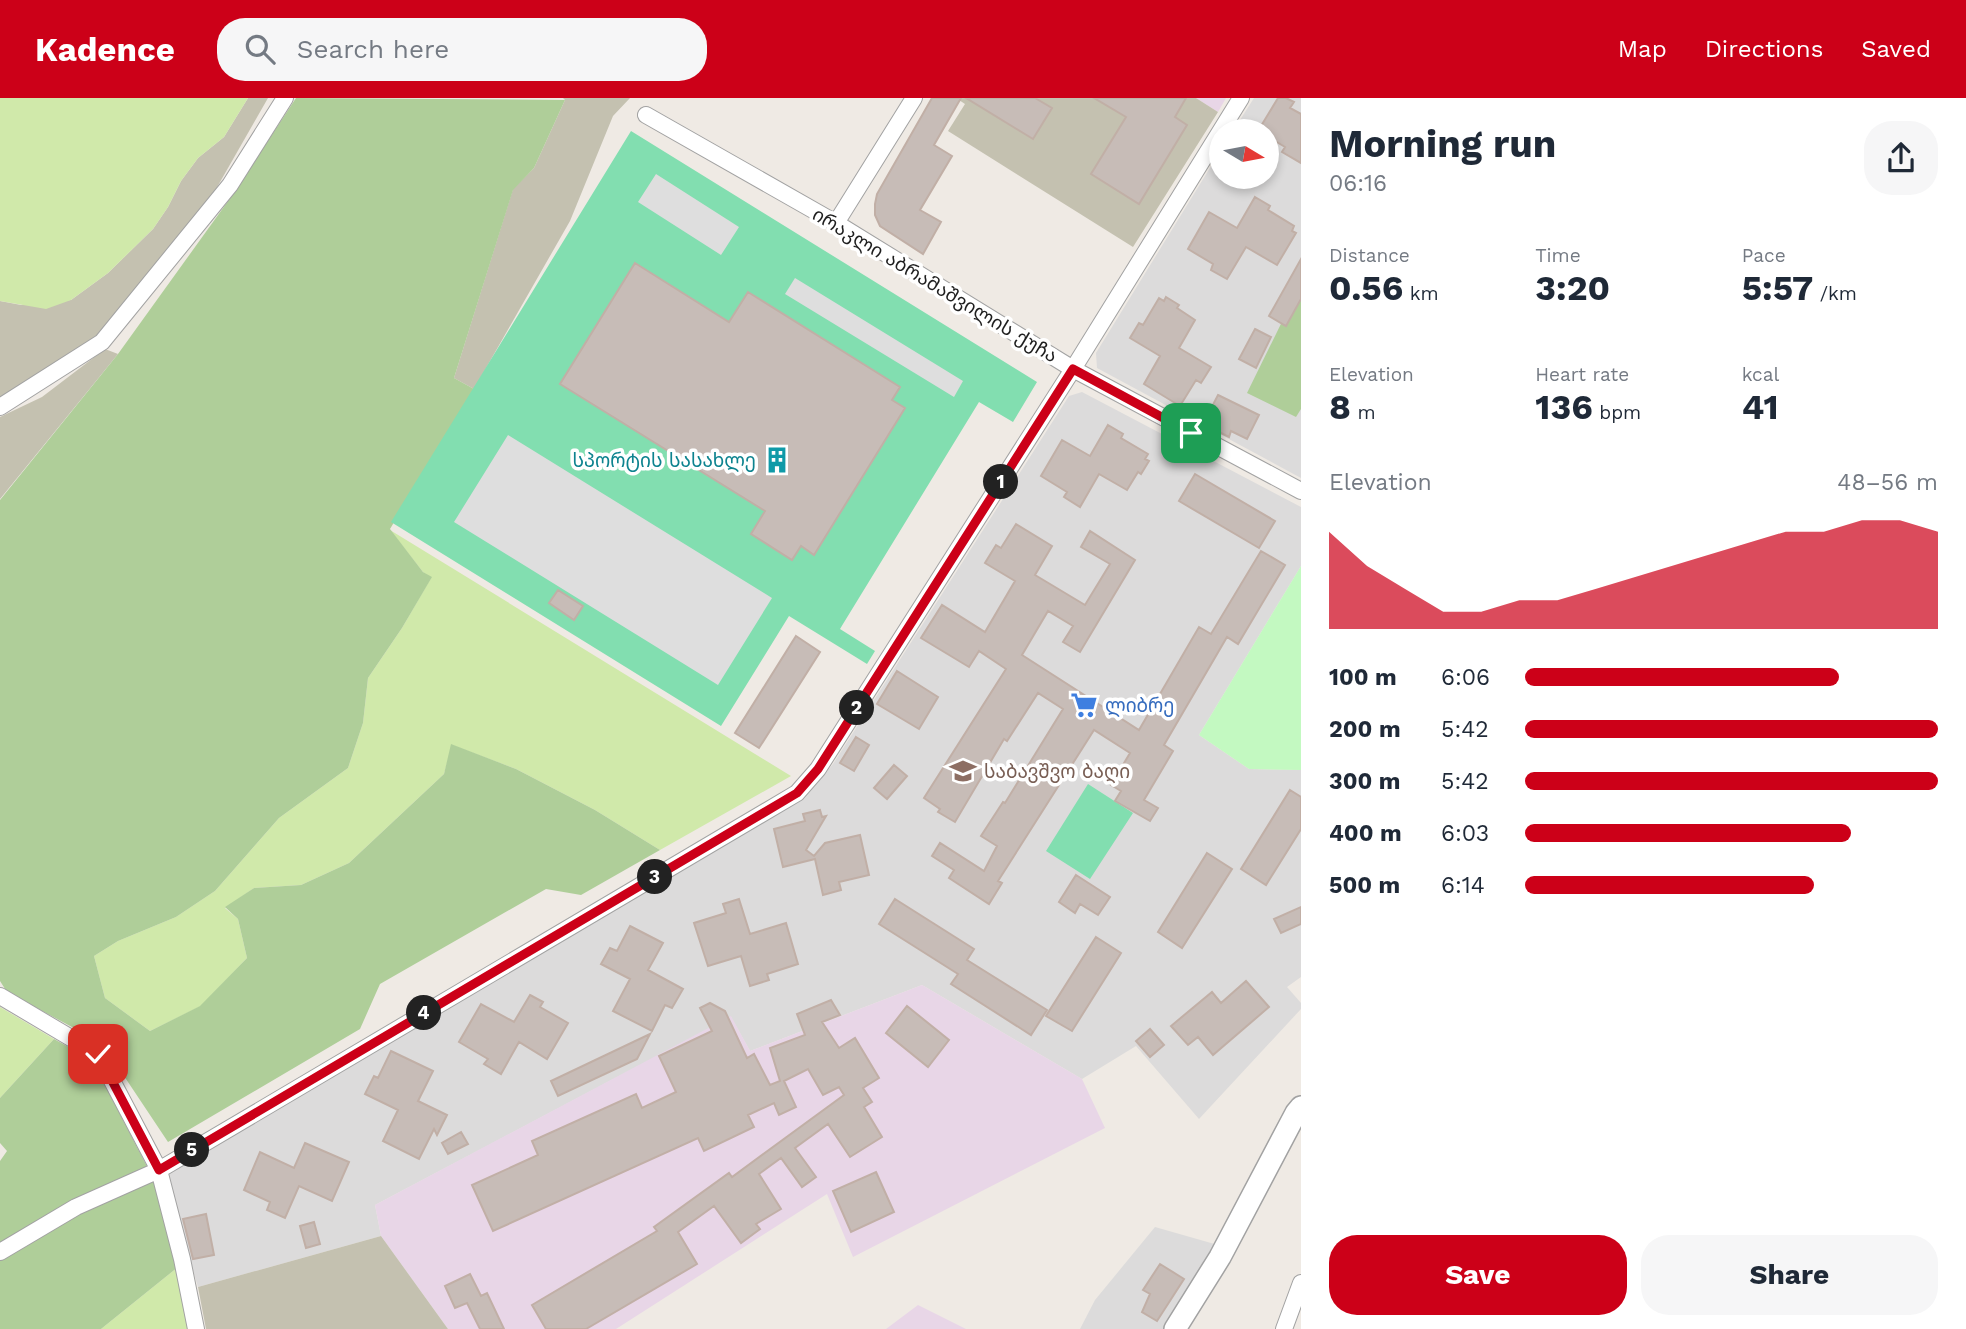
<!DOCTYPE html>
<meta charset="utf-8">
<style>
:root{--surface:#fff;--page:#f6f6f7;--text:#1f2937;--muted:#747a83;--accent:#cc0018}
body{margin:0;font-family:"Work Sans","Noto Sans Georgian",sans-serif;background:var(--page);color:var(--text);height:100vh;display:flex;flex-direction:column;font-size:26px;white-space:nowrap}
*{box-sizing:border-box;margin:0}
p{font-size:23px;color:var(--muted)}
.icon{flex:none;width:38px;height:38px;fill:none;stroke:currentColor;stroke-width:2;stroke-linecap:round;stroke-linejoin:round}
.map{position:relative;flex:1;overflow:hidden}
.sheet{display:flex;flex-direction:column;background:var(--surface);width:665px}
.sheet>*{flex:none}
.needle{width:46px;rotate:100deg}
.fabs{position:absolute;left:1209px;top:21px;display:grid;gap:14px}
.fabs a{display:grid;place-items:center;width:70px;height:70px;border-radius:50%;background:var(--surface);box-shadow:0 4px 10px #0003;font-size:35px}
.pin{position:absolute;display:grid;place-items:center;width:60px;height:60px;color:#fff;margin:-30px;border-radius:14px;box-shadow:0 4px 10px #0006}
.km{position:absolute;width:35px;height:35px;margin:-18px;border-radius:50%;background:#222;color:#fff;font-size:19px;line-height:35px;text-align:center}
.round{display:grid;place-items:center;flex:none;width:74px;height:74px;border-radius:28px;background:var(--page)}
.overview{display:flex;align-items:center;justify-content:space-between;height:119px;padding:0 28px}
h1{font-size:38px;font-weight:700;line-height:52px}
.figures{display:grid;grid-template-columns:repeat(3,1fr);gap:10px;height:119px;padding:7px 28px}
.figures div{display:grid;align-content:center}
.figures b{font-size:35px;font-weight:700}
.figures small{font-size:19px;font-weight:400}
.figures p{font-size:19px}
.chart{height:196px;padding:14px 28px}
.chart p{display:flex;justify-content:space-between}
.chart svg{width:100%;height:126px;margin-top:7px;fill:var(--accent);opacity:.7}
.action{display:flex;gap:14px;margin-top:auto;padding:14px 28px}
.action a{flex:1;height:80px;border-radius:28px;background:var(--accent);color:#fff;font-size:28px;font-weight:700;line-height:80px;text-align:center}
.action a+a{background:var(--page);color:var(--text)}
ul{padding:0 28px;list-style:none;font-size:23px}
li{display:grid;grid-template-columns:112px 84px 1fr;align-items:center;height:52px}
li i{height:18px;border-radius:9px;background:var(--accent)}
header{display:flex;align-items:center;gap:42px;box-sizing:border-box;height:98px;padding:0 35px;background:var(--accent);color:#fff}
header strong{font-size:33px}
nav{display:flex;gap:38px;margin-inline-start:auto;font-size:24px}
.search{width:490px;height:63px;background:var(--page);display:flex;align-items:center;gap:18px;box-sizing:border-box;padding:0 24px;border-radius:28px;color:var(--muted);font-size:26px}
main{display:flex;flex:1;min-height:0}
.map>svg:first-child{display:block}
.residential{fill:#dcdbdb}
.industrial{fill:#e8d6e7}
.construction{fill:#c4c1b0}
.grass{fill:#d0e9aa}
.forest{fill:#afce99}
.park{fill:#c3f9c1}
.pitch{fill:#82deb0}
.parking{fill:#dedede}
.building{fill:#c7bcb7;stroke:#c1afa6;stroke-width:2}
.lines{fill:none;stroke-linecap:round;stroke-linejoin:round}
.minor-casing{stroke:#a2a2a2;stroke-width:18}
.tertiary-casing{stroke:#a2a2a2;stroke-width:24}
.minor{stroke:#fff;stroke-width:16}
.tertiary{stroke:#fff;stroke-width:21}
.route-casing{stroke:#fff;stroke-width:14}
.route{stroke:#cc0018;stroke-width:9}
.labels{text-anchor:middle;dominant-baseline:central;stroke-width:7;stroke-linejoin:round;paint-order:stroke}
.street-label{font-size:19px;fill:#1e1e1e;stroke:#fff}
.culture-label{font-size:19px;fill:#0d838f;stroke:#fff;text-anchor:end}
.shop-label{font-size:19px;fill:#366cbe;stroke:#fff;text-anchor:start}
.education-label{font-size:19px;fill:#785e54;stroke:#fff;text-anchor:start}
</style>
<header>
<strong>Kadence</strong>
<div class="search"><svg class="icon" aria-label="search" viewBox="0 0 24 24"><circle cx="10" cy="10" r="6"/><path d="M15 15l6 6"/></svg>Search here</div>
<nav><a>Map</a><a>Directions</a><a>Saved</a></nav>
</header>
<main>
<div class="map">
<svg width="1301" height="1231" viewBox="0 0 1301 1231">
<rect width="100%" height="100%" fill="#efeae4"/>
<path class="residential" d="M1254,0h47v380l-204,-110 -1,-15 125,-203 1,27h45v-46h-34z
M1082,294l219,115v59l-102,169 50,34 52,1v207l-14,10 14,16v6l-102,110 -63,-73 -54,33 -160,-94 -172,66 -19,-34 -356,188 6,31 -183,51 -34,-112 641,-377 28,-34 236,-368z
M1155,1129l63,18 -52,84h-86l15,-29z"/>
<path class="industrial" d="M1196,0h30l-8,14z
M922,887l160,94 23,49 -252,129 -26,-63 -211,135h-168l-67,-93 -6,-31 356,-189 19,35z
M918,1207l48,24h-80z"/>
<path class="construction" d="M248,0h20l-68,119 -111,131 -89,51v-98l21,4 50,-5 37,-27 45,-44 15,-22 13,-26 17,-23 26,-21z
M563,0h67l-17,18 -43,105 -96,168 -20,-11 59,-189 21,-21 31,-68z
M956,0h240l22,14 -85,135 -185,-116 17,-27z
M105,251l13,5 -118,145v-82l42,-20z
M381,1138l67,93h-242l-8,-42z"/>
<path class="grass" d="M0,0h248l-24,39 -26,21 -17,23 -13,26 -15,22 -45,44 -37,27 -25,9 -46,-8z
M390,432l401,246 -131,74 -65,-40 -79,-41 -64,-24 -8,29 -95,89 -48,22 -47,3 -29,20 13,11 9,39 -46,48 -51,25 -45,-33 -11,-42 24,-15 58,-24 39,-26 64,-73 69,-50 15,-45 5,-45 34,-50 29,-50 -8,-6z
M0,909l54,32 -54,59z
M178,1169l14,62h-91z"/>
<path class="forest" d="M296,0l269,2 -31,68 -21,22 -59,188 20,11 -84,140 33,43 9,5 -30,51 -34,50 -5,45 -15,45 -69,50 -64,73 -39,26 -58,24 -24,15 11,42 45,33 50,-25 47,-48 -9,-39 -13,-12 29,-19 47,-3 48,-22 95,-89 7,-30 65,25 79,41 65,40 -79,45 -35,-6 -166,95 -20,45 -192,113 -60,-90 -10,-11 -91,-49 -7,-11v-481l118,-146 113,-157z
M1301,185v126l-5,8 -49,-24z
M54,941l38,21 77,149 9,58 -77,62h-101v-168l7,-10 -7,-8v-45z"/>
<path class="park" d="M1301,468v204l-52,-1 -50,-34z"/>
<path class="pitch" d="M631,33l406,251 -24,40 -34,-20 -136,222 -3,5 35,22 -8,13 -78,-48 -68,110 -330,-204z
M1088,686l45,29 -43,66 -44,-28z"/>
<path class="parking" d="M656,76l83,53 -18,28 -83,-53z
M795,180l168,103 -9,16 -169,-103z
M508,337l264,163 -54,87 -264,-163z"/>
<path class="building" d="M932,0h29l-27,47 18,11 -32,54 21,12 -18,32 -43,-28 -5,-11v-11l2,-10z
M966,0h69l17,10 -19,31z
M1094,0h92l-11,19 12,8 -48,79 -48,-30 35,-57z
M1278,0h8l8,4 -4,6 11,6v49l-19,-11 3,-5 -18,-11v-5h-9z
M1255,99l15,9 -2,4 26,16 -2,5 4,2 -19,32 -31,-18 -19,32 -16,-9 2,-6 -25,-15 21,-37 28,16z
M1301,161v40l-15,27 -17,-10z
M635,165l94,59 19,-30 152,95 -8,13 13,8 -91,147 -13,-9 -9,14 -41,-26 14,-23 -205,-127z
M1166,199l13,8 -2,3 18,12 -16,28 32,19 -10,16 -5,-3 -16,26 -36,-22 16,-28 -30,-18 9,-15 4,2 16,-27 5,3z
M1255,231l16,8 -15,31 -17,-9z
M1218,297l41,20 -12,24 -16,-8 -2,6 -26,-13z
M1108,327l15,9 -2,4 27,16 -3,5 4,2 -8,13 -3,-2 -11,18 -28,-16 -19,33 -16,-10 3,-5 -26,-16 21,-36 28,16z
M1195,376l80,47 -16,27 -80,-47z
M1016,426l36,22 -17,29 50,30 25,-41 -29,-17 9,-16 45,29 -55,92 -17,-10 10,-16 -25,-15 -26,44 117,75 60,-103 12,7 50,-83 24,14 -47,79 -11,-7 -63,108 9,6 -29,49 14,8 -8,13 -35,-20 6,-10 -10,-6 19,-32 -36,-23 -96,151 4,2 -13,21 -40,-26 5,-8 -22,-14 8,-13 44,28 13,-25 -16,-10 22,-34 2,1 58,-94 -25,-16 -31,48 -3,-2 -49,83 -17,-10 2,-3 -16,-11 82,-129 -27,-18 -10,16 -48,-29 21,-33 43,27 30,-51 -30,-18 11,-18 5,3z
M558,492l25,16 -9,14 -25,-17z
M796,538l24,16 -61,96 -24,-15z
M897,573l41,26 -19,32 -42,-25z
M856,639l13,8 -15,26 -14,-8z
M894,667l13,11 -20,23 -13,-11z
M1290,692l11,7v32l-35,56 -25,-16z
M820,712l2,7 4,-1 -20,34 8,6 11,-13 35,-8 9,40 -30,7 2,8 -18,5 -8,-36 -32,8 -9,-38 31,-8 -2,-7z
M1207,755l25,16 -50,79 -24,-16z
M1076,777l34,22 -12,18 -18,-11 -5,9 -16,-11z
M739,801l11,35 36,-11 12,41 -31,10 2,6 -19,6 -9,-30 -33,10 -14,-43 32,-10 -3,-9z
M895,801l79,50 -7,11 80,50 -16,25 -80,-51 7,-10 -79,-50z
M1301,809v17l-20,9 -7,-14z
M630,828l33,17 -15,27 35,19 -11,19 -7,-3 -13,26 -39,-20 17,-32 -29,-15 9,-16 7,3z
M1096,839l25,16 -49,78 -26,-15z
M1246,883l23,26 -56,48 -15,-18 -10,8 -17,-19 41,-34 9,11z
M530,897l13,7 -3,5 28,16 -21,36 -28,-17 -18,32 -17,-10 4,-5 -29,-17 22,-38 33,18z
M831,902l9,15 -18,7 17,26 16,-10 24,40 -16,10 9,14 -8,5 18,30 -32,20 -22,-33 -33,24 21,29 -14,10 -21,-29 -22,16 22,35 -25,15 4,5 -19,14 -27,-37 -36,26 19,32 -111,65h-40l-14,-24 125,-74 -3,-4 75,-54 3,4 112,-82 -5,-8 -16,8 -15,-26 -24,12 12,26 -17,8 -5,-12 -26,12 6,12 -50,24 -6,-13 -205,93 -21,-46 66,-30 -6,-14 104,-47 6,14 34,-16 -17,-36 53,-25 -12,-23 10,-5 15,8 22,47 7,-4 16,31 10,-4 -10,-33 35,-13 -8,-21z
M907,908l42,34 -21,27 -42,-34z
M1150,931l14,16 -14,12 -14,-16z
M650,936l-13,25 -79,37 -7,-15z
M391,953l42,20 -15,30 29,14 -10,20 -3,-6 -15,30 -36,-18 15,-31 -33,-16 9,-18 4,2z
M461,1034l7,12 -20,10 -6,-11z
M305,1045l44,19 -17,39 -33,-15 -14,32 -18,-8 3,-8 -26,-12 16,-38 34,16z
M876,1074l18,40 -43,20 -18,-41z
M206,1116l8,41 -21,4 -10,-40z
M314,1124l6,22 -14,4 -6,-22z
M1160,1166l24,15 -27,42 -15,-9 8,-18 -7,-4z
M470,1176l11,22 6,-3 17,36h-24l-13,-26 -12,5 -10,-22z"/>
<g class="lines">
<g class="minor-casing">
<path id="minor" d="M646,17l190,108 237,146 228,122
M836,125l78,-125
M0,309l102,-65 128,-157 55,-87
M0,898l98,58 61,116 23,89 14,70
M0,1154l76,-45 83,-37 638,-377 21,-24 255,-400 168,-271
M1284,1231l17,-46"/>
</g>
<g class="tertiary-casing">
<path id="tertiary" d="M1175,1231l45,-72 76,-144 5,-6"/>
</g>
<use href="#minor" class="minor"/>
<use href="#tertiary" class="tertiary"/>
</g>
<g class="lines">
<g class="route-casing">
<path id="route" d="M98,956l61,116 638,-377 21,-24 255,-400 118,64"/>
</g>
<use href="#route" class="route"/>
</g>
<defs>
<g id="building-bare" transform="scale(2.1)"><path d="M-4-6H4V6H1V3H-1V6H-4ZM-2.5-4.3h1.7v1.8h-1.7ZM.8-4.3h1.7v1.8H.8ZM-2.5-1h1.7V.8h-1.7ZM.8-1h1.7V.8H.8Z" fill="#0f9aa8" stroke="#fff" stroke-width="2.5" paint-order="stroke"/></g>
<g id="supermarket-bare" transform="scale(2.1)"><path d="M-6-5.5h2.5l.6 2H6L4.5 2H-2.5L-4.4-4H-6ZM-1.5 3.2a1.3 1.3 0 1 0 .1 0ZM3 3.2a1.3 1.3 0 1 0 .1 0Z" fill="#3f7fe0" stroke="#fff" stroke-width="2.5" paint-order="stroke"/></g>
<g id="school-bare" transform="scale(2.1)"><path d="M0-5L7-2L0 1L-7-2ZM-4 1L0 2.5L4 1V4Q0 6-4 4Z" fill="#8d6e63" stroke="#fff" stroke-width="2.5" paint-order="stroke"/></g>
</defs>
<g fill-rule="evenodd">
<use href="#building-bare" x="777" y="362"/>
<use href="#supermarket-bare" x="1084" y="607"/>
<use href="#school-bare" x="963" y="673"/>
</g>
<g class="labels">
<g class="street-label">
<text transform="translate(935 187) rotate(31)">ირაკლი აბრამაშვილის ქუჩა</text>
</g>
<g class="culture-label">
<text x="756" y="362">სპორტის სასახლე</text>
</g>
<g class="shop-label">
<text x="1105" y="607">ლიბრე</text>
</g>
<g class="education-label">
<text x="984" y="673">საბავშვო ბაღი</text>
</g>
</g>
</svg>
<div class="fabs">
<a><svg class="needle" viewBox="-14 -14 28 28"><path d="M0-13l5 13h-10z" fill="#e53935"/><path d="M0 13l5-13h-10z" fill="#747a83"/></svg></a>
</div>
<div class="pin" style="left:1191px;top:335px;background:#1e9e55"><svg class="icon" aria-label="arrive" viewBox="0 0 24 24"><path d="M6 21V4h12l-3 4 3 4H6"/></svg></div>
<div class="pin" style="left:98px;top:956px;background:#d93025"><svg class="icon" aria-label="check" viewBox="0 0 24 24"><path d="M5 12l5 5 9-10"/></svg></div>
<b class="km" style="left:1001px;top:384px">1</b>
<b class="km" style="left:857px;top:610px">2</b>
<b class="km" style="left:655px;top:779px">3</b>
<b class="km" style="left:424px;top:915px">4</b>
<b class="km" style="left:192px;top:1052px">5</b>
</div>
<section class="sheet">
<div class="overview"><div><h1>Morning run</h1><p>06:16</p></div><a class="round"><svg class="icon" aria-label="share" viewBox="0 0 24 24"><path d="M12 15V3M7 8l5-5 5 5M5 13v7h14v-7"/></svg></a></div>
<div class="figures">
<div><p>Distance</p><b>0.56<small> km</small></b></div>
<div><p>Time</p><b>3:20</b></div>
<div><p>Pace</p><b>5:57<small> /km</small></b></div>
</div>
<div class="figures">
<div><p>Elevation</p><b>8<small> m</small></b></div>
<div><p>Heart rate</p><b>136<small> bpm</small></b></div>
<div><p>kcal</p><b>41</b></div>
</div>
<div class="chart"><p><span>Elevation</span>48–56 m</p>
<svg viewBox="0 0 160 44" preserveAspectRatio="none"><path d="M0 44V10L10 22L20 30L30 38L40 38L50 34L60 34L70 30L80 26L90 22L100 18L110 14L120 10L130 10L140 6L150 6L160 10V44z"/></svg>
</div>
<ul>
<li><b>100 m</b>6:06<i style="width:76%"></i></li>
<li><b>200 m</b>5:42<i style="width:100%"></i></li>
<li><b>300 m</b>5:42<i style="width:100%"></i></li>
<li><b>400 m</b>6:03<i style="width:79%"></i></li>
<li><b>500 m</b>6:14<i style="width:70%"></i></li>
</ul>
<div class="action"><a>Save</a><a>Share</a></div>
</section>
</main>
